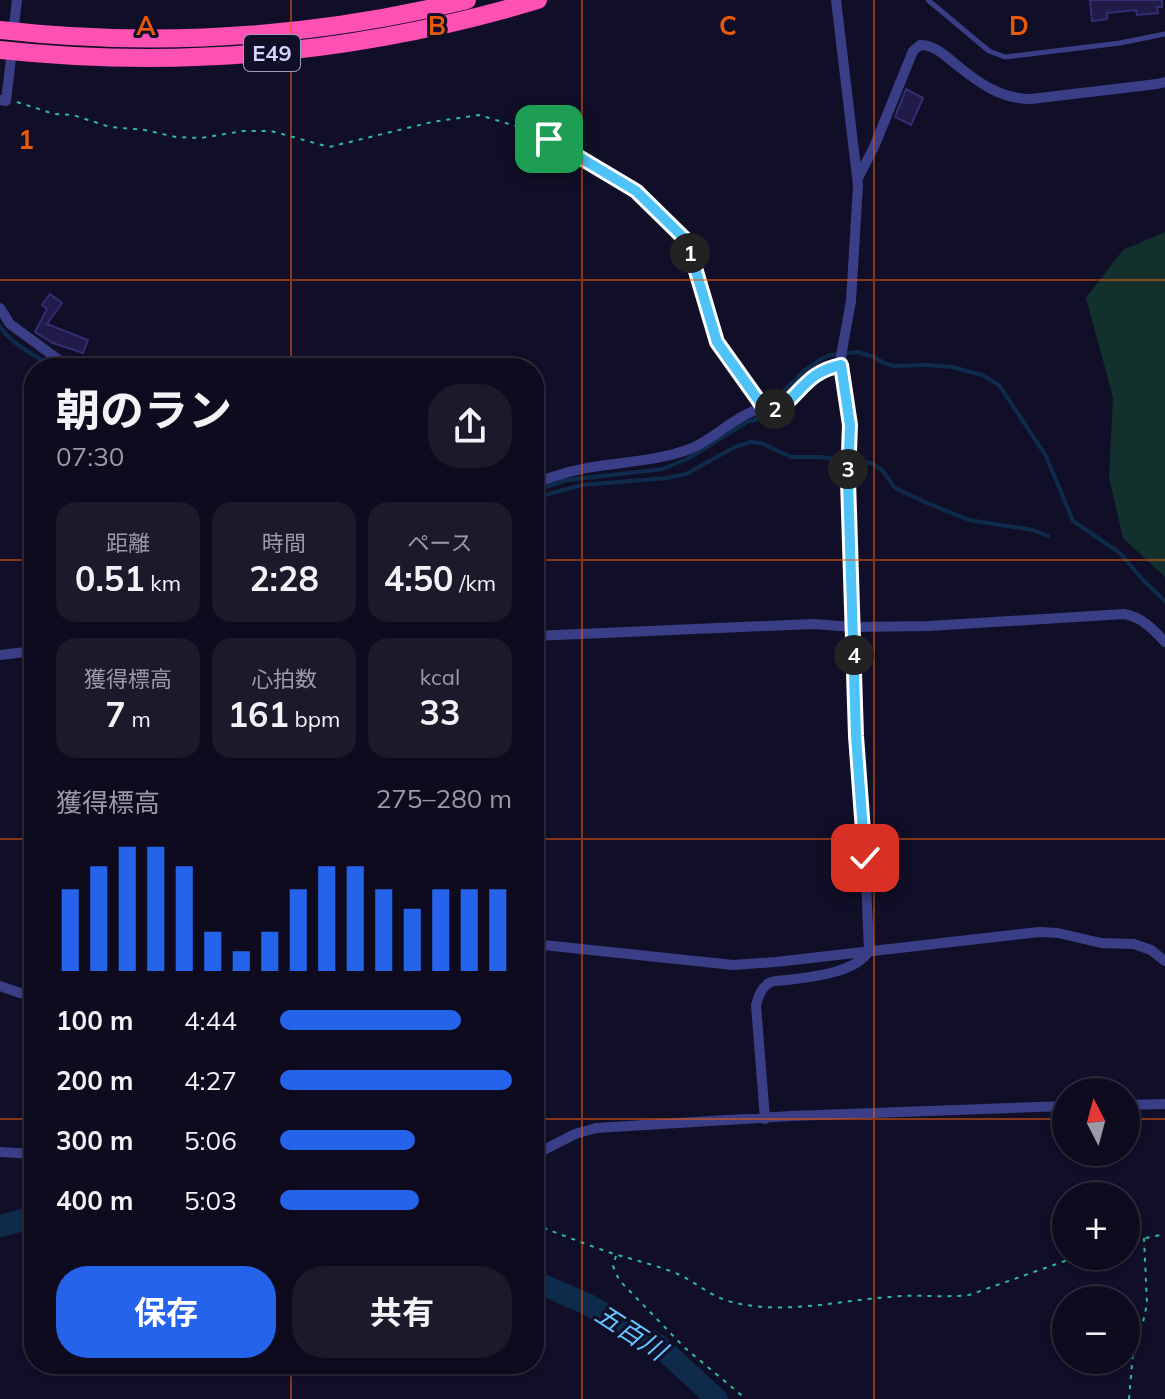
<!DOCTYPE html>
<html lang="ja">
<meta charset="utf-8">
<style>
:root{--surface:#0d0b1d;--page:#1b192a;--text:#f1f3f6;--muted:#9a9ba4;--line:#2d2b3b;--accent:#2563eb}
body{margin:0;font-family:Mulish,"Noto Sans JP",sans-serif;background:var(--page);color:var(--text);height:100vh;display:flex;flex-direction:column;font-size:30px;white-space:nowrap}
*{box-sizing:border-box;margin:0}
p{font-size:26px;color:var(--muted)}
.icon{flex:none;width:44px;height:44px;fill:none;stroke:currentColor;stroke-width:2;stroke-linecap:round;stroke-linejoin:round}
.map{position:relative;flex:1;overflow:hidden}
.side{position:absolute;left:24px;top:358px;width:520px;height:1016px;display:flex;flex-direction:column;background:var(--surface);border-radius:32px;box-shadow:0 2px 6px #0004,0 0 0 2px var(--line)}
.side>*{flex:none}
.needle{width:52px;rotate:354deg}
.tools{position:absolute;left:1052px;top:1078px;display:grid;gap:16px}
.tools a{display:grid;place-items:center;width:88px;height:88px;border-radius:50%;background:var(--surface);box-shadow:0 2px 6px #0004,0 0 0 2px var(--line);font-size:40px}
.pin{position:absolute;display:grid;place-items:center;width:68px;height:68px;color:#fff;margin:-34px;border-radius:16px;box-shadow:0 4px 12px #0006}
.km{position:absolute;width:40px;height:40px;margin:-20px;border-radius:50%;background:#222;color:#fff;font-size:22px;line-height:40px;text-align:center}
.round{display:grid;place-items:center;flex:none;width:84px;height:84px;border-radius:32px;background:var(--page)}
.head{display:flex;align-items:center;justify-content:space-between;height:136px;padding:0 32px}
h1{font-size:44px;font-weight:700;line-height:60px}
.metrics{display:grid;grid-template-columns:repeat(3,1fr);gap:12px;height:136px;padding:8px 32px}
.metrics div{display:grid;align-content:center;border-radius:20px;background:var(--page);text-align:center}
.metrics b{font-size:34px;font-weight:700}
.metrics small{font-size:22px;font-weight:400}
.metrics p{font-size:22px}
.chart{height:224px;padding:16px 32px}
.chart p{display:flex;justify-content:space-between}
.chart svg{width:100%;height:144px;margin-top:8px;stroke:var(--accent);stroke-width:6}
.cta{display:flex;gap:16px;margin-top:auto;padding:16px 32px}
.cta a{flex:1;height:92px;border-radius:32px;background:var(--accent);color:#fff;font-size:32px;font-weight:700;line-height:92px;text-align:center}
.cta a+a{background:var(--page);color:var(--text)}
ul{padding:0 32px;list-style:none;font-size:26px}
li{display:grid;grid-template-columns:128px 96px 1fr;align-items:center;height:60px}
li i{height:20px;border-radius:10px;background:var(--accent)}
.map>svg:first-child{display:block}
.green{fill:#12312d}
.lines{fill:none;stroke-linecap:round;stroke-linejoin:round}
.stream{stroke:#0e2b4c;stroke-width:4}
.river{stroke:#0e2b4c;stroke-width:22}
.building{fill:#201b48;stroke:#342d74;stroke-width:2}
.path{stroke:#2ebaa4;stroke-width:2;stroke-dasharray:4 6;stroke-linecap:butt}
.lane{stroke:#3a3e86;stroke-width:5}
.street{stroke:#3a3e86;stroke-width:10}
.highway{stroke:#ff50b4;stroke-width:18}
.route-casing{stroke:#fff;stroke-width:16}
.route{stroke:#4fc3f7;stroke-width:10}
.grid{fill:none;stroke:#e8590c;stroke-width:2;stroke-opacity:0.55}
.labels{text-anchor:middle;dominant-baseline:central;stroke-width:6;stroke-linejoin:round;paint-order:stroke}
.shield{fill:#110f27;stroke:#9b9abe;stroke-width:2}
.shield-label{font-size:22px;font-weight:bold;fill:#d6d5ff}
.water-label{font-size:26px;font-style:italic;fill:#63c5ff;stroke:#110f27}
.grid-label{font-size:26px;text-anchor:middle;font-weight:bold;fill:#e8590c;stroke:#110f27;stroke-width:6;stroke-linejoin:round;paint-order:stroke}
</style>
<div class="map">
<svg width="1165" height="1399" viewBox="0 0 1165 1399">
<rect width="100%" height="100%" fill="#110f27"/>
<path class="green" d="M1165,232v345l-42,-39 -14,-61 4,-80 -27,-99 37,-48z"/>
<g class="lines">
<path class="stream" d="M0,326c11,19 36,29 54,42
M534,491l33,-11 96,-11 26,-11 58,-36 8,-2 49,-49 17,-12 9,-4 28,-3 16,5 8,5 11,4 33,-1 26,2 30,8 17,10 47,71 27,65 47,32 23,27 22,21
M534,498l48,-13 85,-7 19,-4 49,-27 16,-5 10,1 30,14h30l50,6 12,8 12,17 32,15 42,17 64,10 15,6"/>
<path class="river" d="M0,1226l34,-9
M534,1281l53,23 71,41 59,54"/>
</g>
<path class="building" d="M1090,0h72v7h-5l1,6 -21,2 -1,-5 -29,3v6l-15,2z
M906,89l17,9 -12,27 -16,-8z
M50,294l12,9 -15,21 41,16 -5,13 -30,-10 -18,-11 12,-23 -5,-4z"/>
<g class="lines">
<path class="path" d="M17,102l37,12 19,1 37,12 35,3 31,7 25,1 42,-7h28l58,16 103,-25 47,-7 47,14 23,10 87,52 51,50 8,31 22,70 39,56
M534,1224c25,10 49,19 74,28 22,7 44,12 65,20 21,8 37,25 59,30 52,13 105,-1 157,-5 27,-3 53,1 80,-2l110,-39
M1126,1242l39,-8
M616,1256l-3,10 6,14 66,68 61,51
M1129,1399l5,-58 9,-19 4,-18 -3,-66"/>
<path class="lane" d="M928,0l61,51 16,6 115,-14 45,-9"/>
<path class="street" d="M13,34l4,-34
M0,100l6,1 6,-51
M858,178l16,-31 39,-96 7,-6c16,0 26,12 38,21 22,18 44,33 73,33l126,-15 8,-2
M0,308l10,16 60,44
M534,484c23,-10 47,-16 72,-19 29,-4 59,-6 86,-17 23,-10 41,-30 64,-38 8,-2 17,-1 25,-2 23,-20 28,-36 60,-43
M534,636l279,-12 40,3 76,-1 195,-12c18,3 29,15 41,28
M0,655l34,-4
M534,944l199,21 43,-3 263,-30 19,1 43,10 33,1 17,6 14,11
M0,986l20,7 14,2
M1126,1105l39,-1
M765,1119l-9,-114c2,-8 5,-17 13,-22 5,-3 13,-2 18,-3 25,-3 68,-7 82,-29l-4,-93 -9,-122 -8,-256 2,-55 -9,-69 10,-55 7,-116 -22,-185
M0,1152l34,2
M534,1155l41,-21 21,-6 195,-12 275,-10"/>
<path class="highway" d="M0,30c159,18 312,8 467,-30
M0,50c184,20 361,3 538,-50"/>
</g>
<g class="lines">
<g class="route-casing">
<path id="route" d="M549,139l87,52 51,50 30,101 47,66h17c23,-20 28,-36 60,-43l9,60 -2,55 8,256 9,122"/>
</g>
<use href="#route" class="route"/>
</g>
<path class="grid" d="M291,0v368M582,0v1399M874,0v1399M0,280h1165M0,560h34M534,560h631M0,839h34M534,839h631M0,1119h34M534,1119h532M1126,1119h39M291,1364v35"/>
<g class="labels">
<rect class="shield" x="244" y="35" width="56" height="36" rx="6"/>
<g class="shield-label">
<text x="272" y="53">E49</text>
</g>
<g class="water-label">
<text transform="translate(631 1332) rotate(33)">五百川</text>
</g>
</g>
<g class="grid-label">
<text x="146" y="35">A</text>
<text x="437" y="35">B</text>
<text x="728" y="35">C</text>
<text x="1019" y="35">D</text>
<text x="26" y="149">1</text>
</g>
</svg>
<div class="tools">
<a><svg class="needle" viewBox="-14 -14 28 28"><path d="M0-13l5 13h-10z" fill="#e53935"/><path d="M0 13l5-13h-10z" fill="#9a9ba4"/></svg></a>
<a>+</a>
<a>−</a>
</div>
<div class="pin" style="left:549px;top:139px;background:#1e9e55"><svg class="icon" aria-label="arrive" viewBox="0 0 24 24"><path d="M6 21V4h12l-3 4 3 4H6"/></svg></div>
<div class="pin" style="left:865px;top:858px;background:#d93025"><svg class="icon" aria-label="check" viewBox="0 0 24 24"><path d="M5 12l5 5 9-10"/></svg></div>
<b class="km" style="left:690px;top:253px">1</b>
<b class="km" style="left:775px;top:409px">2</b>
<b class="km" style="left:848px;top:469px">3</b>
<b class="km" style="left:854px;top:655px">4</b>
<section class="side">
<div class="head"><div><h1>朝のラン</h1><p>07:30</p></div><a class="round"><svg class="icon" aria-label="share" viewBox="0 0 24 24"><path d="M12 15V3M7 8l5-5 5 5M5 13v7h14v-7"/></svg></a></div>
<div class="metrics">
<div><p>距離</p><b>0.51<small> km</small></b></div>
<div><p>時間</p><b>2:28</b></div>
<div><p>ペース</p><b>4:50<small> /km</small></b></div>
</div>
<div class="metrics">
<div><p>獲得標高</p><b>7<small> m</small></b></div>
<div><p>心拍数</p><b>161<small> bpm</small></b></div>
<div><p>kcal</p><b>33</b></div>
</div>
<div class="chart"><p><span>獲得標高</span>275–280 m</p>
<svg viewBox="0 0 160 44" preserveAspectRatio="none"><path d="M5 44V19M15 44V12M25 44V6M35 44V6M45 44V12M55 44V32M65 44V38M75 44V32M85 44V19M95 44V12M105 44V12M115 44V19M125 44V25M135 44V19M145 44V19M155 44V19"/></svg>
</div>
<ul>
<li><b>100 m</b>4:44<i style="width:78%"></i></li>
<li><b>200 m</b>4:27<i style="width:100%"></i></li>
<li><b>300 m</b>5:06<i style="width:58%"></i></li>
<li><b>400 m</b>5:03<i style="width:60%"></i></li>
</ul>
<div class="cta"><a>保存</a><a>共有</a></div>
</section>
</div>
